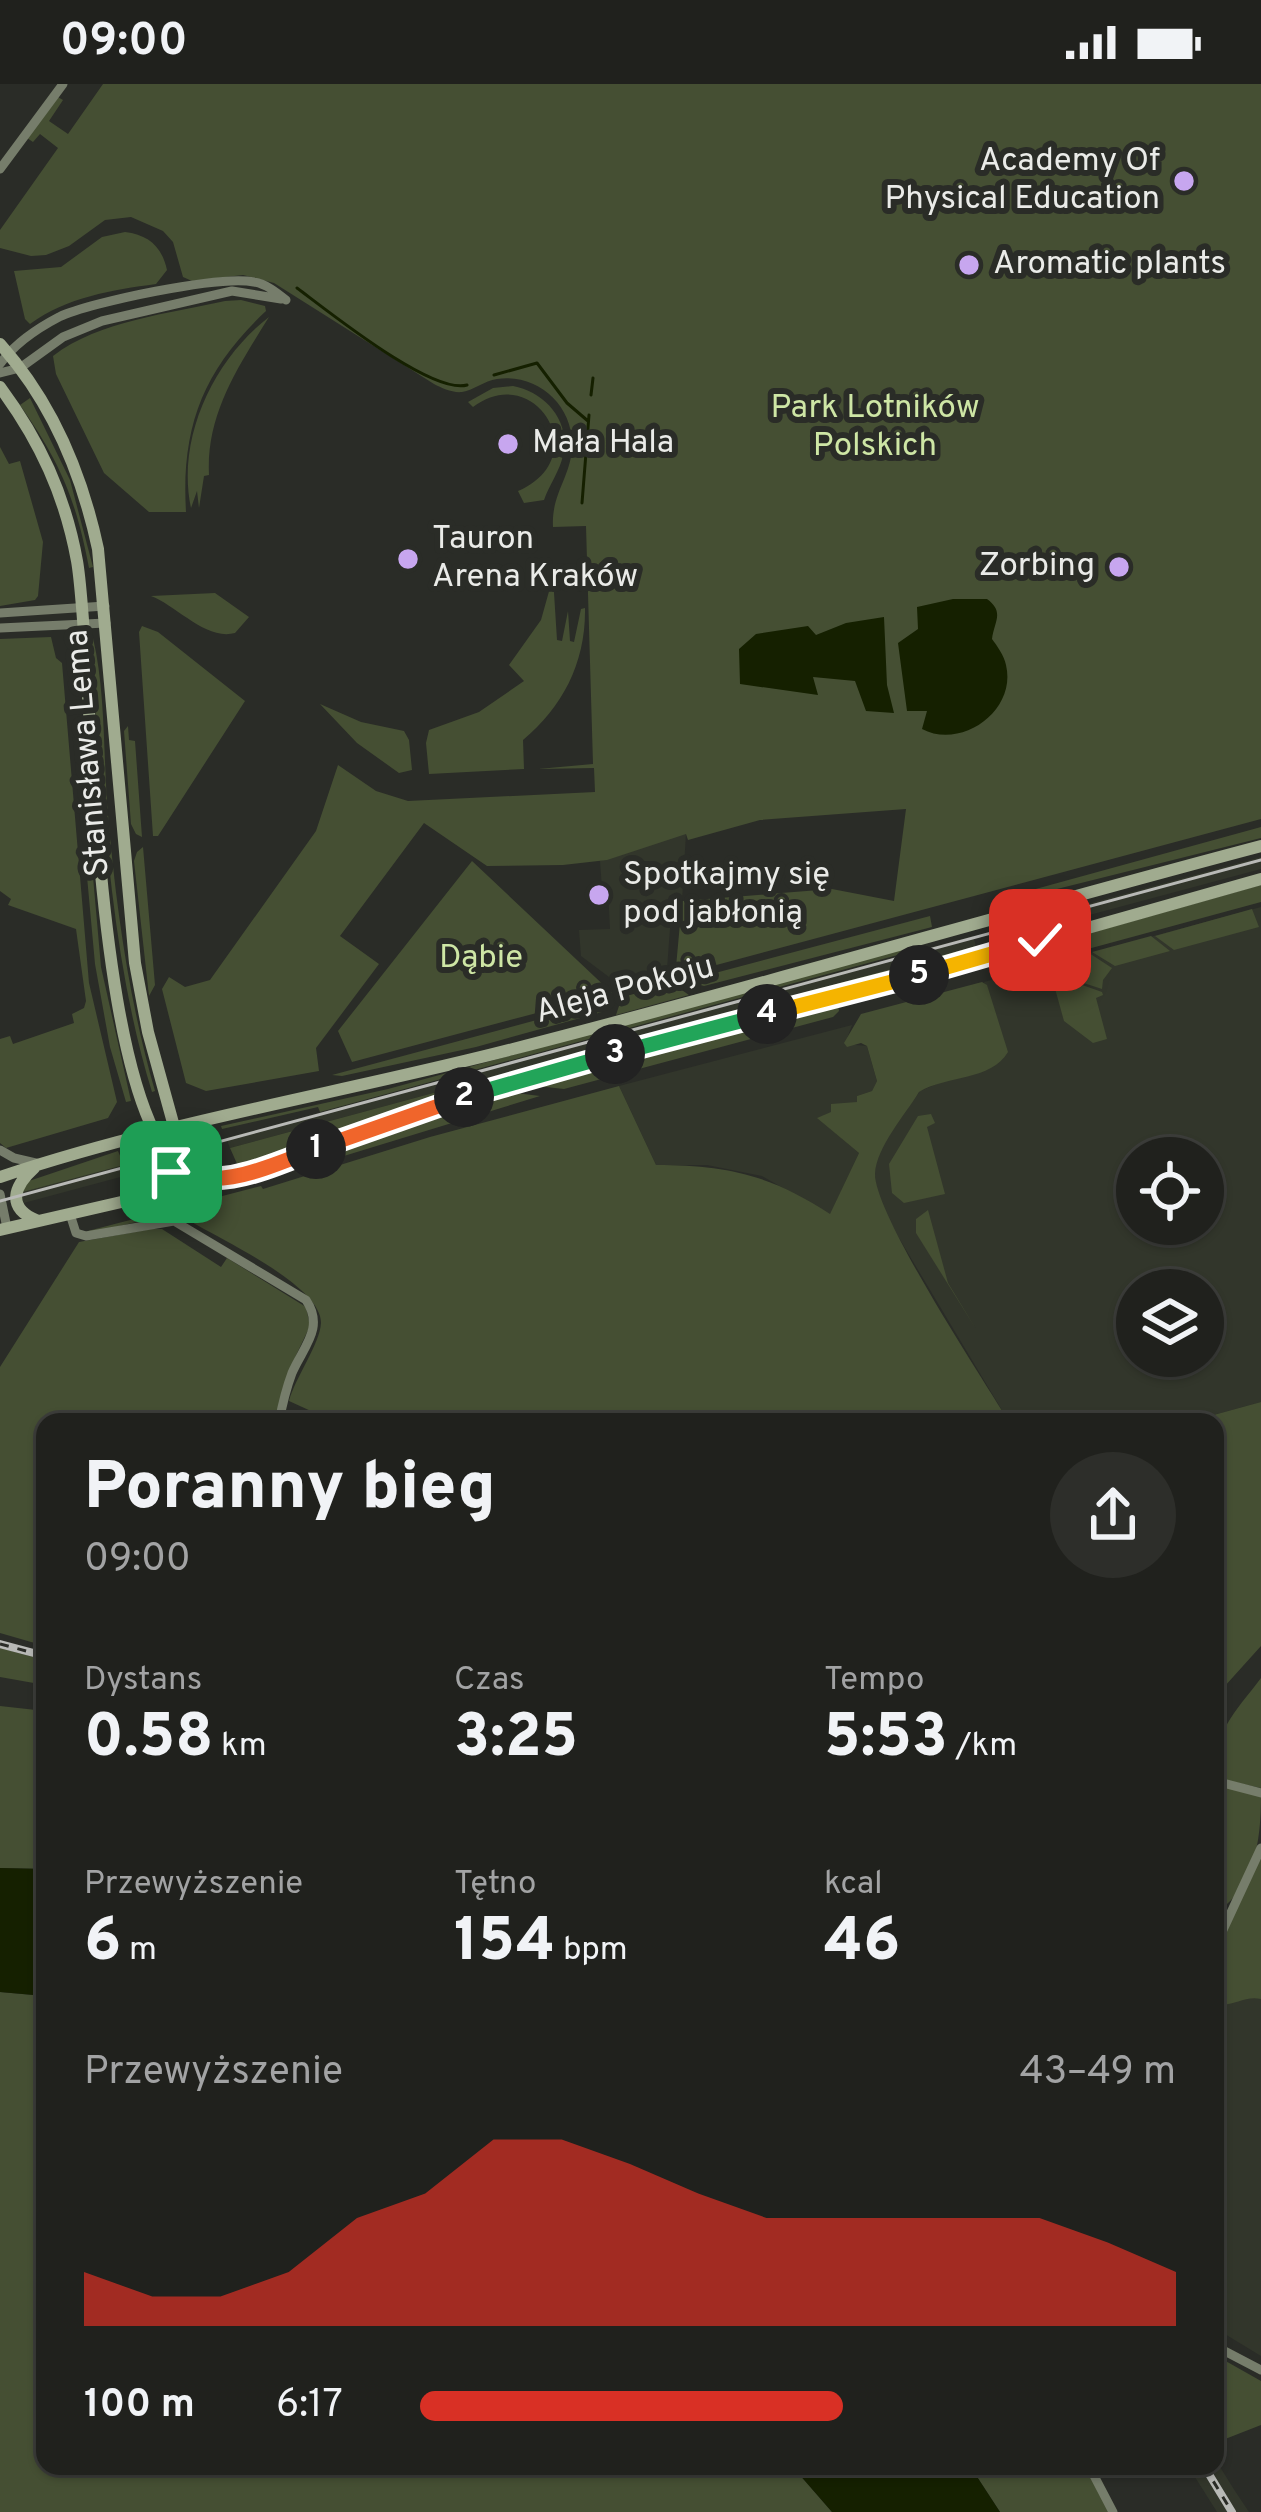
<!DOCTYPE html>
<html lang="pl">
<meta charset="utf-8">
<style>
:root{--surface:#20211d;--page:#2d2e2a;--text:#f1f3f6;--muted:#a2a3a4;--line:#3d3e3b;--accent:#d93025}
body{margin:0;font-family:Overpass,sans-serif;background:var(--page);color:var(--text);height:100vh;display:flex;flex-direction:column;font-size:45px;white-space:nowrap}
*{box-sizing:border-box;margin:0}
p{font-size:39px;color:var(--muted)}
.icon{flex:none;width:66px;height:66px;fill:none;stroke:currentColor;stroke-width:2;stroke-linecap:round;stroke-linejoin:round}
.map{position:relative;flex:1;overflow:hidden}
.side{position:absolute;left:36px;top:1329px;width:1188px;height:1062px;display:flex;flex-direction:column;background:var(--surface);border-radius:24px;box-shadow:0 3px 9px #0004,0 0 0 3px var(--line)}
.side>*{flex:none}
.fabs{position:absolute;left:1116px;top:1053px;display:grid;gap:24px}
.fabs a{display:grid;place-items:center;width:108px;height:108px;border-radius:50%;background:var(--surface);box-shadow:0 3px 9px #0004,0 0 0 3px var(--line);font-size:60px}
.pin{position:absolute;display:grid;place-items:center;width:102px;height:102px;color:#fff;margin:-51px;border-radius:24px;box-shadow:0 6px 18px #0006}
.km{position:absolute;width:60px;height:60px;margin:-30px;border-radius:50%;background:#222;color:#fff;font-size:33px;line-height:60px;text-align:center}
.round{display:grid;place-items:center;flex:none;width:126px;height:126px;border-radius:63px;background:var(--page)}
.headline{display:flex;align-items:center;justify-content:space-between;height:204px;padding:0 48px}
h1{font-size:66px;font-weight:800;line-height:90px}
.figures{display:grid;grid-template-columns:repeat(3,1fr);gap:18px;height:204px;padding:12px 48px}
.figures div{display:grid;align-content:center}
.figures b{font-size:60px;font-weight:800}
.figures small{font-size:33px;font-weight:400}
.figures p{font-size:33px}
.chart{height:336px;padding:24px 48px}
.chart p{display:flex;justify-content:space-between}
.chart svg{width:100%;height:216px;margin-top:12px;fill:var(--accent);opacity:.7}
ul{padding:0 48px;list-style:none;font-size:39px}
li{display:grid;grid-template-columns:192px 144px 1fr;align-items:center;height:90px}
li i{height:30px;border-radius:15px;background:var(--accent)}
.status{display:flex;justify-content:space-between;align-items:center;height:84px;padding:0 60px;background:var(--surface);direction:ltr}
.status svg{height:33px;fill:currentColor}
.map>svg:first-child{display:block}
.built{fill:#32362b;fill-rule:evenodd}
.green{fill:#454f33}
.water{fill:#152000}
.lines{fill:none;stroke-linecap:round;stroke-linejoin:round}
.stream{stroke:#152000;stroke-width:3}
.minor{stroke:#767d6b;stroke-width:9}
.secondary{stroke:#a0ab8f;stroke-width:12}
.tram{stroke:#b8b9b6;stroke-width:3}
.rail-casing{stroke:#b8b9b6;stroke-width:8}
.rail{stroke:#2a2c27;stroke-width:3;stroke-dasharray:9;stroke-linecap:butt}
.split-1-casing{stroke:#fff;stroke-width:24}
.split-2-casing{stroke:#fff;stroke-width:24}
.split-3-casing{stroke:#fff;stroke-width:24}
.split-4-casing{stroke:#fff;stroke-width:24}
.split-5-casing{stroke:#fff;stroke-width:24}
.split-6-casing{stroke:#fff;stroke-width:24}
.split-1{stroke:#f0652b;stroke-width:15}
.split-2{stroke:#f0652b;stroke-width:15}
.split-3{stroke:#22a559;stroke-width:15}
.split-4{stroke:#22a559;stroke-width:15}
.split-5{stroke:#f5b400;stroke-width:15}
.split-6{stroke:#f5b400;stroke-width:15}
.poi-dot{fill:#c7a6ef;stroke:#2a2c27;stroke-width:4.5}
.labels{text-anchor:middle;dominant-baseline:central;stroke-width:12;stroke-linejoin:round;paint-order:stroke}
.poi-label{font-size:33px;fill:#eaebe8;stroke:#2a2c27;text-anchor:start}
.park-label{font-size:33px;fill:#cee6a5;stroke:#2a2c27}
.street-label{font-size:33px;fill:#eaebe8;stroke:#2a2c27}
</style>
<div class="status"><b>09:00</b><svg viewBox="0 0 49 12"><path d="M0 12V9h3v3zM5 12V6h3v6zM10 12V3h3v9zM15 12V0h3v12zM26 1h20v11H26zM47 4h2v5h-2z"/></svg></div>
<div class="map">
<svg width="1261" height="2428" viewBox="0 0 1261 2428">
<rect width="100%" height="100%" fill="#2a2c27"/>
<path class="built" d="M686,749l-4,68 -10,1 -5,67 -54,11 -32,-24 -2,-26 31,-1 -2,-39 -6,-2 -2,-27z
M1261,773v12l-220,59 -2,-11z
M1261,823v495l-51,14 -7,6h-194l-131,-219 -5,-45 47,-67 82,-35 -18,-74zM1137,1074h66v66h-66zM1137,1206h66v66h-66z
M973,852l3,10 -746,202 -4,-10z
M852,941l-7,19 22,2 10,35 -5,10 -15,5v6l-39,16 41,35 -29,62 -68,-39 -55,-11h-51l-37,-79z
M124,1081l4,10 -108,29 -1,-11z
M1215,1908l46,3v361l-46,-28z
M1215,2375l20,32 14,21h-32l-29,-46h27z"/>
<path class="green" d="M103,0h1158v735l-582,156 -3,-8 6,-66 150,-12 62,12 12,-92 -146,11 -72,20 -2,-6 -79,26 -44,5 -76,1 -63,-43 -84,113 39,28 -63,84 3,23 -113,20 -20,-8 -24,-94 7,-12 16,10 25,-7 106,-149 22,-66 38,26 32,10 187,-9 -1,-24 -56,1 55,-5 -7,-238 -33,1c-2,-34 19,-51 19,-82 1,-40 -35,-72 -75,-66 -13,2 -23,11 -35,13 -10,1 -20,-4 -28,-8l-160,-101 -31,-8 -51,6 -9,-4 -10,-35 -10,-11 -32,-14 -26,3 -36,26 -23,9 -15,1 -31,-8v-18l58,-82 -18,-14 -7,8 -6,-4 29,-42 7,4 -14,21 19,13z
M125,148c24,3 37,15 42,38l-11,14c-44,6 -89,13 -126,40l-5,-5 -11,-48 47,-4 41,-30z
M225,217l16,-1 24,6 1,5c-63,59 -85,116 -80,201h-37l-45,-39 -48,-99 -3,-18c47,-36 116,-42 172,-55z
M269,233c-31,50 -63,97 -60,158l-5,1 -5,32 -2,-17 -6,17c-15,-70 23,-149 78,-191z
M513,302c32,6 58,35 50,69 -3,16 -14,30 -19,45l-20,3 -6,-12c78,-34 16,-131 -45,-84l-5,-5 25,-14z
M30,314l40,82 23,87 -4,1c-13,-69 -29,-106 -69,-163z
M0,363l9,17 11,-3 23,81 -5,54 -3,4 -35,6z
M553,493l4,63 5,1 6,-30 2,30 4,1 7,-33 4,-1c1,54 -22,99 -62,132l1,29 -95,5 -3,-31 3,-13 50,-18 45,-31 -15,-16 32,-45z
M215,509l34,24 -14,16c-29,8 -59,-28 -84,-37z
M142,542l16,6 87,69 -87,135h-5l-14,-204z
M51,553l5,21 6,5 27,320 28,119 -9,16 -102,30 -6,-5v-104l10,-3 3,8 61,-21 -2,-9 12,-6 2,-7 -10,-72 -68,-24 3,-6 -11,-8v-252z
M93,554c13,55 10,119 15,177 8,92 21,186 47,276l-3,1c-35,-114 -45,-236 -54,-354 -2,-32 -10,-69 -5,-100z
M320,620l41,18 43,9 5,9 3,30 -13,3 -42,-30z
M128,642l1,14 6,1 7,96 -6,-3 -5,-10 -7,-93z
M78,663l5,17 18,203 30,134 -5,1 -16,-55 -15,-83 -19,-208z
M1261,743v11l-228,57 -1,-5z
M143,763l12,138 -6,11 -15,-135 3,-9z
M472,777l140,132 -260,69 -14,-31z
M1261,801v17l-210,57v-15z
M1252,825l7,18 -85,23 -19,-14z
M930,832l2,11 -228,59 -19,-5z
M1151,852l19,15 -55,15 -23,-14z
M976,862l2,5 -478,129 -262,86 -8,-18z
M904,864l1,5 -585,159 -2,-5 -96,22 -1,-3 167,-37z
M1089,869l23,15 -9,12 -1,9 -52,-17 -2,-8z
M1051,890l51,18 1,3 -7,3 11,41 -14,4 -29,-22z
M982,898l5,3 21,67c-17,29 -61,23 -89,40 -13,22 -43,55 -44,82 0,42 107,203 134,248h-674l-46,-21c6,-23 31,-57 32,-78 1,-37 -101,-84 -131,-102 -37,-11 -70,10 -106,11l177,-46 2,3 167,-52 189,-51 37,79c70,0 115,10 174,49l29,-61 -42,-35 14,-6v-8l26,-2v-6l15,-5 5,-10 -10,-35 -6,-3 -14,4 -3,-4 17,-29z
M673,900l16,11 -73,20 6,-18z
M611,916l-9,12 -126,35 -134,29 -10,-1z
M838,920l1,7 -6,6 -269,72 -36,-4z
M516,1009l24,3 -242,74 -2,-5z
M931,1030l4,9 -8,4 18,67 -41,9 -12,-10 -3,-29 29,-48z
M118,1067l6,14 -105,28 7,-11z
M928,1126l20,73 28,46 -60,-96v-14z
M151,1145h11l59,38 6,-9 79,49 4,19 -21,44 -14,52h-230v224l-45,-13v-266l79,-125z
M1261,1318v244l-46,51v-275h-12l7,-6z
M0,1564l45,12v25l-45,-8z
M1261,1594v110l-46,-10c0,-49 18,-63 46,-100z
M0,1622l45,5v158l-45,-1z
M1215,1700l46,11c0,38 -4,83 -35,110l-11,-1z
M1261,1772v143c-18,-4 -30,10 -46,4v-55z
M0,1908l45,4v470h747l40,46h-832z
M1215,2271l46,26v44l-46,18z
M970,2382h115l24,46h-109z"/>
<path class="water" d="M953,515h34c18,13 7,23 5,40 5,7 12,16 14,26 11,46 -45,85 -84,64l5,-18h-20l-9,-68 20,-14 -1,-22z
M884,533l3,68 7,28 -28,-2 -11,-30 -42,-4 5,18 -78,-11 -1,-35 17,-15 52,-8 8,9 30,-12z
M0,1784l45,1v127l-45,-4z
M792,2382h178l30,46h-168z"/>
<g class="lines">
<path class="stream" d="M297,204c31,23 135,107 170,97
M494,291l43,-12 30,40 21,18
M591,311l2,-17
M582,419l7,-88"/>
<path class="minor" d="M0,85l63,-85
M0,280c15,-21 36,-35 59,-47 32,-15 161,-42 195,-35 12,2 22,10 32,18
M0,289l20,-5 43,-31 39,-16 130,-30 49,8
M0,529l105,-7
M0,544l106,-5
M0,1066l14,8 26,6
M0,1110l7,34
M70,1130l6,19 10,3 88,-15 132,79c19,28 -3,47 -14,73 -6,16 -10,33 -13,49
M1215,1697l46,12
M1215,1863l46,-99
M1215,2262l46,24
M1089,2382l24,46"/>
<path class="secondary" d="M0,260c51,57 82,130 98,205l37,414 13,69 30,109 -7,31 -22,23
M0,303c40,54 65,108 77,174 18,100 11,600 127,619
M34,1084c-20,18 -28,39 2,52
M0,1093c167,-56 342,-84 513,-128 250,-64 498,-137 748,-203
M0,1146l217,-50 270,-91 484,-128 290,-82"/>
<path class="tram" d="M0,1117l1261,-341"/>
<g class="rail-casing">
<path id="rail" d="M0,1560l45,12
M1204,2382l28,46"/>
</g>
<use href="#rail" class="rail"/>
</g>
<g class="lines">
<g class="split-1-casing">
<path id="split-1" d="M171,1088l3,-6c39,30 100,-2 142,-17"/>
</g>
<g class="split-2-casing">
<path id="split-2" d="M316,1065l148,-52"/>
</g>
<g class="split-3-casing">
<path id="split-3" d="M464,1013l151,-43"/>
</g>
<g class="split-4-casing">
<path id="split-4" d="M615,970l152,-40"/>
</g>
<g class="split-5-casing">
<path id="split-5" d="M767,930l152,-39"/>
</g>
<g class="split-6-casing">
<path id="split-6" d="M919,891l121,-35"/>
</g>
<use href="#split-1" class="split-1"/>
<use href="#split-2" class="split-2"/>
<use href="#split-3" class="split-3"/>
<use href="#split-4" class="split-4"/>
<use href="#split-5" class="split-5"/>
<use href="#split-6" class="split-6"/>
</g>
<g class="poi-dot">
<circle cx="1184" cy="97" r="12"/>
<circle cx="969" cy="181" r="12"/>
<circle cx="508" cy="360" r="12"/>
<circle cx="408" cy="475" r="12"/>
<circle cx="1119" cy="483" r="12"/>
<circle cx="599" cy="811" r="12"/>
</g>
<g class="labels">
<g class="poi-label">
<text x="1160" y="78" text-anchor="end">Academy Of<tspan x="1160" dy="38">Physical Education</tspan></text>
<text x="993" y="181">Aromatic plants</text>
<text x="532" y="360">Mała Hala</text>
<text x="432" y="456">Tauron<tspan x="432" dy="38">Arena Kraków</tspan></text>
<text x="1095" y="483" text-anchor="end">Zorbing</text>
<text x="623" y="792">Spotkajmy się<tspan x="623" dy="38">pod jabłonią</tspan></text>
</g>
<g class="park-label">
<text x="875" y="325">Park Lotników<tspan x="875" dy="38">Polskich</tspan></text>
<text x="481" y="875">Dąbie</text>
</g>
<g class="street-label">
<text transform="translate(89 669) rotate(-95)">Stanisława Lema</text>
<text transform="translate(625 907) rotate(-15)">Aleja Pokoju</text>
</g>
</g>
</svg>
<div class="fabs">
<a><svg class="icon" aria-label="locate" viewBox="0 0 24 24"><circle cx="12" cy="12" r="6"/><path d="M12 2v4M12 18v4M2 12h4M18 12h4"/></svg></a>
<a><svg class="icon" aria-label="layers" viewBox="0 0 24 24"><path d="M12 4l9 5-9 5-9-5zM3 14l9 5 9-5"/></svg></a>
</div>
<div class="pin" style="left:171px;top:1088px;background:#1e9e55"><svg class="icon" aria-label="arrive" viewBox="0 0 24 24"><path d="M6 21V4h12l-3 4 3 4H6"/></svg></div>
<div class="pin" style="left:1040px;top:856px;background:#d93025"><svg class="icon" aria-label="check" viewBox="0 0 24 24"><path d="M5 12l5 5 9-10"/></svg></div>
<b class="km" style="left:316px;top:1065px">1</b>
<b class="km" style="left:464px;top:1013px">2</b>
<b class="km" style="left:615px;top:970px">3</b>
<b class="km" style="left:767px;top:930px">4</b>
<b class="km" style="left:919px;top:891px">5</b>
<section class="side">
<div class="headline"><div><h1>Poranny bieg</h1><p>09:00</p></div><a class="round"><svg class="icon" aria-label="share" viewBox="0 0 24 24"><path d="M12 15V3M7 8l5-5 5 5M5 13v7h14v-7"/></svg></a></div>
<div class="figures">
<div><p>Dystans</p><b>0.58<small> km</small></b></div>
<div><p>Czas</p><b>3:25</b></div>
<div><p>Tempo</p><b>5:53<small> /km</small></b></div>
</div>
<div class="figures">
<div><p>Przewyższenie</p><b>6<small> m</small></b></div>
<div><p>Tętno</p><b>154<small> bpm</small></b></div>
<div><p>kcal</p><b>46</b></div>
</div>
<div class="chart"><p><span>Przewyższenie</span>43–49 m</p>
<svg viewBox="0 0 160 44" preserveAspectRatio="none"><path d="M0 44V33L10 38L20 38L30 33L40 22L50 17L60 6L70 6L80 11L90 17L100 22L110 22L120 22L130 22L140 22L150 27L160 33V44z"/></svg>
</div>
<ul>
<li><b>100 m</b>6:17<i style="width:56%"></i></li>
</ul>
</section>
</div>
